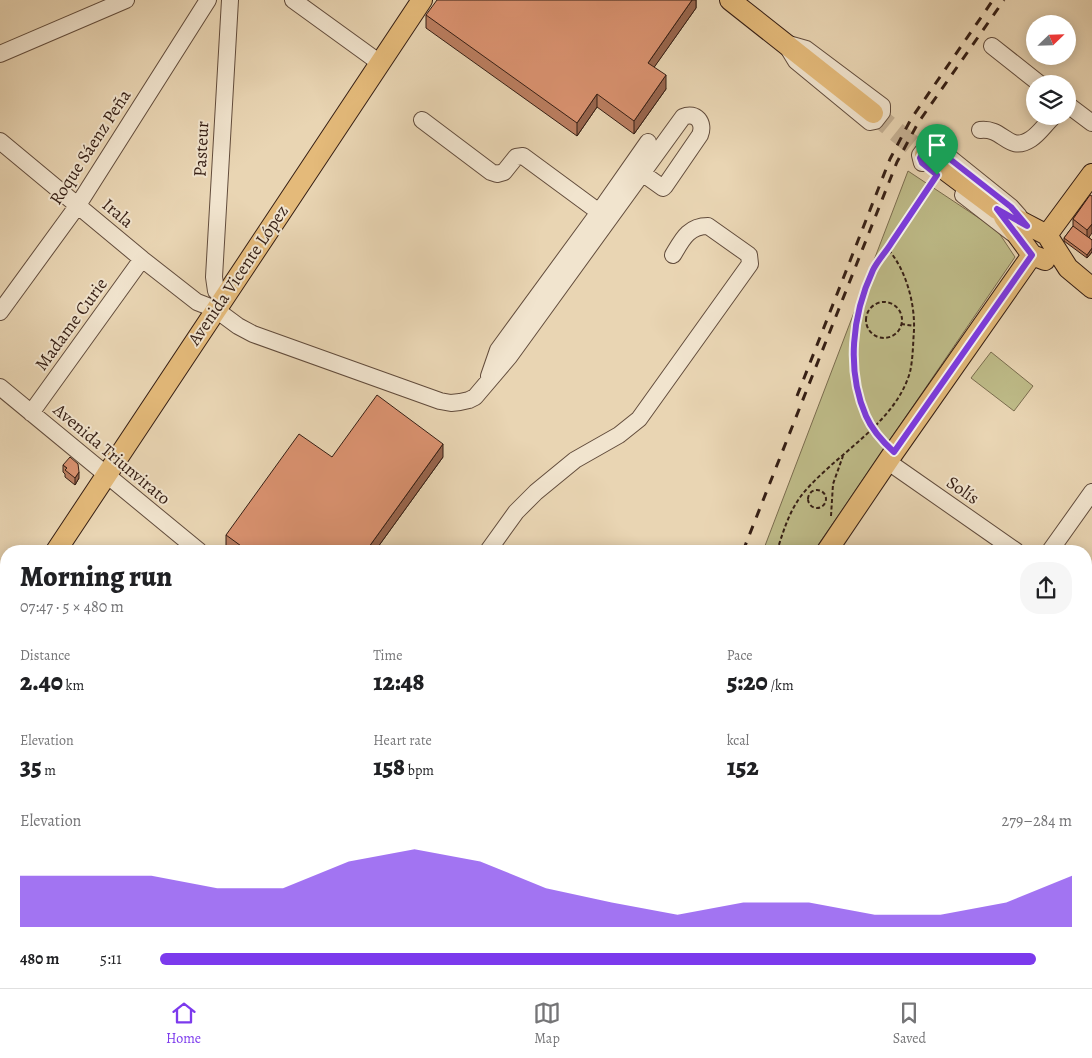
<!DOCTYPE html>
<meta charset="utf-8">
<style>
:root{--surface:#fff;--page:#f6f6f6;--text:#202124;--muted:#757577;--line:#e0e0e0;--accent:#7c3aed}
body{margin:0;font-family:Alegreya,serif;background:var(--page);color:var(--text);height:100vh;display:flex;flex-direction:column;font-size:19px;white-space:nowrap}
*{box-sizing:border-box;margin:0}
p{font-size:16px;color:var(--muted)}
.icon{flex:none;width:28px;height:28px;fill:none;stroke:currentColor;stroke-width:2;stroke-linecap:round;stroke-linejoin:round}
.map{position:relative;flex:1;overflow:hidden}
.drawer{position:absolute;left:0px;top:545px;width:1092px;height:444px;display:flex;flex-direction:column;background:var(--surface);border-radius:20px 20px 0 0;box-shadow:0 2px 12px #0003}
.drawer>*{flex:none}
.needle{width:32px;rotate:67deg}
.tools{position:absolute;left:1026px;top:15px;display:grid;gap:10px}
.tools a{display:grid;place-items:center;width:50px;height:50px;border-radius:50%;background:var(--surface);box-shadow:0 2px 12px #0003;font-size:25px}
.pin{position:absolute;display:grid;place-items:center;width:42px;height:42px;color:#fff;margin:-51px -21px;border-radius:50% 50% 50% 0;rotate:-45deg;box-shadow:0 0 5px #0007}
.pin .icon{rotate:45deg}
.round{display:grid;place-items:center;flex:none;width:52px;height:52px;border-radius:20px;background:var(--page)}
.summary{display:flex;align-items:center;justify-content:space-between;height:85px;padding:0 20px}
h1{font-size:28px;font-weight:800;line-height:38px}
.figures{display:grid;grid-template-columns:repeat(3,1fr);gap:8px;height:85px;padding:5px 20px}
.figures div{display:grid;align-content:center}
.figures b{font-size:25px;font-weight:800}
.figures small{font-size:14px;font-weight:400}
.figures p{font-size:14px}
.chart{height:140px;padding:10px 20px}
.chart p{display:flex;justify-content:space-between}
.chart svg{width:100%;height:90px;margin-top:5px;fill:var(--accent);opacity:.7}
ul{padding:0 20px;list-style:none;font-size:16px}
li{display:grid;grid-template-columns:80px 60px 1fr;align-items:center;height:38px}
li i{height:12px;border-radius:6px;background:var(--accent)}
.menu{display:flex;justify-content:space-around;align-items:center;height:70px;border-top:1px solid var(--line);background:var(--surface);font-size:14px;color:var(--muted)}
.menu a{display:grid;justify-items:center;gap:2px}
.menu .current{color:var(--accent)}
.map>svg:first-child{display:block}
.green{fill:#bebb88;stroke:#7a6c4e}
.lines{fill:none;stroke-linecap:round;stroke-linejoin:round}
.major-tunnel{stroke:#c5b093;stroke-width:20;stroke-dasharray:20 10;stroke-linecap:butt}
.minor-casing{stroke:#624c3c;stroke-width:18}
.major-casing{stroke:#351e14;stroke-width:22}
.path{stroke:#351e14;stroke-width:2;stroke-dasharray:4 2.5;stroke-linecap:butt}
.minor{stroke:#f1e4ce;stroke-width:16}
.major{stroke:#e4ba7a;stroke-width:20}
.rail{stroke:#351e14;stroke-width:3;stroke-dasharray:9 9;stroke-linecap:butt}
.wall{fill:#bb7e60;stroke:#351e14}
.shaded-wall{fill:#99664e;stroke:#351e14}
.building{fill:#da9270;stroke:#351e14}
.route-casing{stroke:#fff;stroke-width:10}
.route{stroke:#7c3aed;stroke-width:6}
.labels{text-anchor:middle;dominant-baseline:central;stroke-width:4;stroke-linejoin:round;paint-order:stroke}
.street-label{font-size:18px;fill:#351e14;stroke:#f1e4ce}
</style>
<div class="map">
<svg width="1092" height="988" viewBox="0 0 1092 988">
<rect width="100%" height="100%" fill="#e9d5b3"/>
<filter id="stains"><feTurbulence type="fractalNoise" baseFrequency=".004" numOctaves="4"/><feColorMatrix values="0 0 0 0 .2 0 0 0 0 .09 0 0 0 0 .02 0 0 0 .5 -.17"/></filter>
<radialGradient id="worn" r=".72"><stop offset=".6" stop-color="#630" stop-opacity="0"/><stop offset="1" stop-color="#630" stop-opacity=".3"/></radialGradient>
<path class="green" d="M908,171l89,59 18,27 -201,294h-51z
M991,352l42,34 -19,25 -43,-33z"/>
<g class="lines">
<path class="major-tunnel" d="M873,113l52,42"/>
<g class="minor-casing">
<path id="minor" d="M293,0l87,63
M785,43l21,6 76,57v6l-7,9 -5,1 -74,-61z
M992,46l48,38
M0,54l126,-54
M1068,105l24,18
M422,120l69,52 6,2 7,-2 12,-15 7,-1 76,56
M980,130c24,-3 28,24 51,9 9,-6 15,-16 23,-23
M0,141l142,118 55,43 18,7 23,17 15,8 187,67 11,2 9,-1 9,-2 6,-3 34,-40 174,-240c13,-6 22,6 17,18l-35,51 -2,2 -21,-15
M922,163l-2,-8 7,-9 7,-1 77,62 8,9
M963,195l49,38
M224,297l-8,-6 -2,-14 16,-277
M0,312l78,-107 130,-205
M489,376l9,-26 101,-138 49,-70
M0,387l199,164
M31,413l111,-154
M887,461l129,90
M488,551l28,-39 20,-20 39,-32 44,-25 20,-16 111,-155 -1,-9 -41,-29c-20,0 -26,14 -35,29
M1050,551l42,-59
M1086,602l6,4
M1086,792l6,-8
M0,839l6,-7
M0,867l6,5
M141,982l7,6
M437,982l7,6
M745,982l7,6
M1033,982l8,6
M13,988l4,-6
M265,988l4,-6
M584,988l2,-6
M947,988l4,-6"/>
</g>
<g class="major-casing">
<path id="major" d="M730,0l143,113
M925,155l72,54 50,26 21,33 24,20
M1004,217l28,38 13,5
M1047,235l45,-61
M56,551l366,-551
M827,551l67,-99 138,-197
M0,637l6,-10
M535,988l3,-6"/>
</g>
<path class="path" d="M866 320a18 18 0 1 1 36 0a18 18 0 1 1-36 0Z
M901,324l13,2
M883,441c-7,-8 -13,-16 -17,-25 -20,-46 -14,-101 7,-146 5,-9 12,-16 17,-25 14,-21 29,-43 43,-64
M808 499a9 9 0 1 1 18 0a9 9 0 1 1-18 0Z
M831,516l2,-32 10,-28
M777,551c6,-19 12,-39 24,-55 32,-41 94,-71 109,-124 3,-13 3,-29 4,-42 1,-27 -8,-60 -26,-81"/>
<use href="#minor" class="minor"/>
<use href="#major" class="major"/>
<path class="rail" d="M797,396l93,-237 21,-40 82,-119
M743,551l154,-389 21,-39 86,-123
M557,988l2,-6
M565,988l3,-6"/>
</g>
<path class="wall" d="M696,0v8l-42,59 12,22 -32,45 -37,-27 -20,29 -151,-108v-13z
M1090,195l-1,43 3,2v12l-5,6 -23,-17v-3l9,-12v-7z
M332,457h111l-68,94h-145l-4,-3v-13z
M63,465l16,13 -4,7 -10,-8v-3l-2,-2z"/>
<path class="shaded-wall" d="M692,0h4v8l-48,68v-13z
M666,75v14l-32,45v-13z
M597,94v13l-20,29v-13z
M1092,224v9l-5,7v-10z
M1092,248v4l-5,6v-3z
M443,444v13l-68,94h-9z
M79,472v6l-4,7v-7z"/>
<path class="building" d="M437,0h255l-44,63 18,12 -32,46 -37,-27 -20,29 -151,-108z
M1090,195l2,1v28l-5,6 -14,-11z
M1073,226l19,14v8l-5,7 -23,-17z
M377,395l66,49 -77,107h-118l-22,-16 73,-101 33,23z
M70,457l8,7 1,8 -4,6 -10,-8 2,-2 -4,-3z
M725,984l7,4h-10z"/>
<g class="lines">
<g class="route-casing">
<path id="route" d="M932,145l79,62 16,19 -30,-17 35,46 -138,197c-11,-10 -22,-22 -28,-36 -20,-46 -14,-101 7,-146 5,-10 13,-18 19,-28 15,-22 30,-45 45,-67l-15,-12 -2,-5 7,-12z"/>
</g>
<use href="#route" class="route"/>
</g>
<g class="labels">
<g class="street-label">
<text transform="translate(90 147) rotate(-57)">Roque Sáenz Peña</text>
<text transform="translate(201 149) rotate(-87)">Pasteur</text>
<text transform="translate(118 213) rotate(40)">Irala</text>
<text transform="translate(238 275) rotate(-56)">Avenida Vicente López</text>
<text transform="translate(71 324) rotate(-54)">Madame Curie</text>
<text transform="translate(112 454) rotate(40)">Avenida Triunvirato</text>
<text transform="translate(963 490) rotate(35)">Solís</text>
</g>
</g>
<rect width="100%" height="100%" filter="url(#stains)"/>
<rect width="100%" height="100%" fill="url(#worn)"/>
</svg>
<div class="tools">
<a><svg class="needle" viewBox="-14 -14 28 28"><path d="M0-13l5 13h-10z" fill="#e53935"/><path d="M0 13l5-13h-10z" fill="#757577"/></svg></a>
<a><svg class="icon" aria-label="layers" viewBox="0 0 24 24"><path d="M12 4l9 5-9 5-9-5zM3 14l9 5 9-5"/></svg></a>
</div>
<div class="pin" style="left:937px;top:175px;background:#1e9e55"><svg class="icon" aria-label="arrive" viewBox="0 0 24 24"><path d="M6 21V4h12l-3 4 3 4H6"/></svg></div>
<section class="drawer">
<div class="summary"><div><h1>Morning run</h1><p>07:47 · 5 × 480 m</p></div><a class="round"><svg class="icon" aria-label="share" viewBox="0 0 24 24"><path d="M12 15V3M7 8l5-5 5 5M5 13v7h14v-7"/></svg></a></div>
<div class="figures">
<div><p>Distance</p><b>2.40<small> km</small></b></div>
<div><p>Time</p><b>12:48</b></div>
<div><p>Pace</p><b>5:20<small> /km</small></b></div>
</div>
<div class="figures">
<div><p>Elevation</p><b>35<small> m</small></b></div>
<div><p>Heart rate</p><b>158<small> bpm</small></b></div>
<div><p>kcal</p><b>152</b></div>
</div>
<div class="chart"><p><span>Elevation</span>279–284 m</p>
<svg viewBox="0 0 160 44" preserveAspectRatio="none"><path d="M0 44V19L10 19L20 19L30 25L40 25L50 12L60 6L70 12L80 25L90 32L100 38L110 32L120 32L130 38L140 38L150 32L160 19V44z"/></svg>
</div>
<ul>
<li><b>480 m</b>5:11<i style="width:96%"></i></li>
</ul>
</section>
</div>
<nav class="menu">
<a class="current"><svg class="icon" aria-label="home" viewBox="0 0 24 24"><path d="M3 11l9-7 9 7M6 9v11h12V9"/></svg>Home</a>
<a><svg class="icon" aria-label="map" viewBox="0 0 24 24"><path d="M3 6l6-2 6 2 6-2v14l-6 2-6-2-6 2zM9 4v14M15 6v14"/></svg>Map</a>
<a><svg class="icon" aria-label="saved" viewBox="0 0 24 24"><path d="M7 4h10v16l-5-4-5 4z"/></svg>Saved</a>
</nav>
